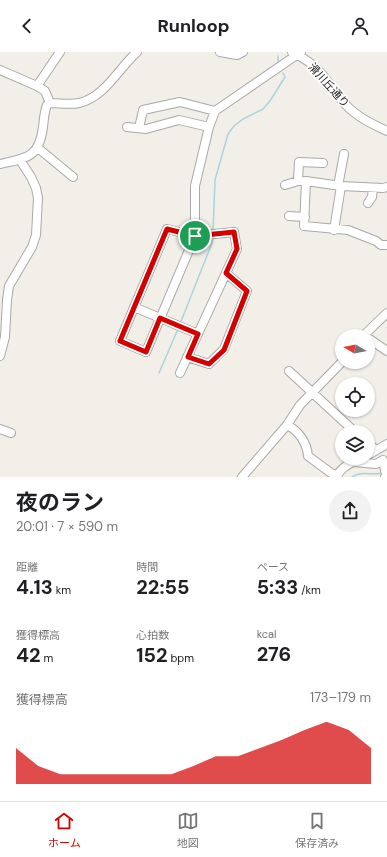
<!DOCTYPE html>
<html lang="ja">
<meta charset="utf-8">
<style>
:root{--surface:#fff;--page:#f2f2f2;--text:#202124;--muted:#757577;--line:#e0e0e0;--accent:#d40000}
body{margin:0;font-family:"DM Sans","Noto Sans JP",sans-serif;background:var(--page);color:var(--text);height:100vh;display:flex;flex-direction:column;font-size:15px;white-space:nowrap}
*{box-sizing:border-box;margin:0}
p{font-size:13px;color:var(--muted)}
.icon{flex:none;width:22px;height:22px;fill:none;stroke:currentColor;stroke-width:2;stroke-linecap:round;stroke-linejoin:round}
.map{position:relative;height:425px;overflow:hidden}
.sheet{display:flex;flex-direction:column;background:var(--surface);flex:1}
.sheet>*{flex:none}
.needle{width:26px;rotate:279deg}
.fabs{position:absolute;left:335px;top:277px;display:grid;gap:8px}
.fabs a{display:grid;place-items:center;width:40px;height:40px;border-radius:50%;background:var(--surface);box-shadow:0 1px 3px #0004;font-size:20px}
.pin{position:absolute;display:grid;place-items:center;width:34px;height:34px;color:#fff;margin:-17px;border:2px solid #fff;border-radius:50%;box-shadow:0 1px 4px #0007}
.round{display:grid;place-items:center;flex:none;width:42px;height:42px;border-radius:21px;background:var(--page)}
.headline{display:flex;align-items:center;justify-content:space-between;height:68px;padding:0 16px}
h1{font-size:22px;font-weight:700;line-height:30px}
.stats{display:grid;grid-template-columns:repeat(3,1fr);gap:6px;height:68px;padding:4px 16px}
.stats div{display:grid;align-content:center}
.stats b{font-size:20px;font-weight:700}
.stats small{font-size:11px;font-weight:400}
.stats p{font-size:11px}
.chart{height:112px;padding:8px 16px}
.chart p{display:flex;justify-content:space-between}
.chart svg{width:100%;height:72px;margin-top:4px;fill:var(--accent);opacity:.7}
header{display:flex;justify-content:space-between;align-items:center;height:52px;padding:0 16px;background:var(--surface);font-size:18px;font-weight:700}
.tab-bar{display:flex;justify-content:space-around;align-items:center;height:56px;border-top:1px solid var(--line);background:var(--surface);font-size:11px;color:var(--muted)}
.tab-bar a{display:grid;justify-items:center;gap:2px}
.tab-bar .on{color:var(--accent)}
.map>svg:first-child{display:block}
.lines{fill:none;stroke-linecap:round;stroke-linejoin:round}
.stream{stroke:#aad3df;stroke-width:1.5}
.minor-casing{stroke:#a9a9a9;stroke-width:10}
.minor{stroke:#fff;stroke-width:8}
.route-casing{stroke:#fff;stroke-width:8}
.route{stroke:#d40000;stroke-width:5}
.labels{text-anchor:middle;dominant-baseline:central;stroke-width:3.5;stroke-linejoin:round;paint-order:stroke}
.street-label{font-size:11px;fill:#222;stroke:#fff}
</style>
<header><svg class="icon" aria-label="back" viewBox="0 0 24 24"><path d="M15 5l-7 7 7 7"/></svg>Runloop<svg class="icon" aria-label="person" viewBox="0 0 24 24"><circle cx="12" cy="8" r="4"/><path d="M4 21q1-7 8-7t8 7"/></svg></header>
<div class="map">
<svg width="387" height="425" viewBox="0 0 387 425">
<rect width="100%" height="100%" fill="#f2efe9"/>
<g class="lines">
<path class="stream" d="M278,9v-5
M213,180l2,-52 13,-46 6,-8 9,-7 20,-10 7,-8 15,-24 -2,-4
M180,272l32,-81v-6
M159,321l19,-44
M352,425c9,-7 20,-1 31,-4"/>
<g class="minor-casing">
<path id="minor" d="M220,0l17,3 6,-3
M292,0c10,5 20,11 28,20 9,10 16,22 25,32 12,13 27,20 42,27
M0,18l37,16 8,5 5,12
M37,34l23,-34
M127,75l19,2 33,-9 30,7
M139,76l4,-18 37,-8 35,9
M38,96l35,29
M0,112c27,-6 39,-6 43,-37 1,-7 1,-15 4,-22l3,-2c10,0 20,2 29,0 25,-5 40,-35 58,-51
M298,129l1,-19 24,1
M285,133l13,-4h4
M338,134l6,-32
M387,135l-4,1 -42,-2 -35,-5 -2,45 44,4 28,11 5,4h6
M368,151l4,-6 1,-9
M289,164l16,1
M334,178l7,-44
M134,255l64,27
M363,284l24,-23
M368,286l19,13
M0,304l5,-19 2,-37 2,-14 23,-39 4,-12 2,-37 -2,-10 -5,-11 -11,-17
M187,305l22,7 15,-15 23,-58 -21,-18
M289,319l66,61
M180,321l57,-124 -3,-17 -39,4 -28,-7 -47,112 26,11 49,-116v-50l14,-59 6,-16 86,-59
M287,373c12,6 20,18 21,31l23,17 6,2
M0,377l11,4
M368,391l8,7
M368,403l19,-11
M354,410l22,2 7,-4 3,15 -1,2
M242,425l45,-52 13,-20 42,-43
M337,425c3,-9 12,-13 20,-17"/>
</g>
<use href="#minor" class="minor"/>
</g>
<g class="lines">
<g class="route-casing">
<path id="route" d="M167,177l28,7 39,-4 3,17 -11,24 21,18 -23,59 -15,14 -21,-7 10,-23 -38,-16 -14,34 -26,-11z"/>
</g>
<use href="#route" class="route"/>
</g>
<g class="labels">
<g class="street-label">
<text transform="translate(329 33) rotate(48)">滑川丘通り</text>
</g>
</g>
</svg>
<div class="fabs">
<a><svg class="needle" viewBox="-14 -14 28 28"><path d="M0-13l5 13h-10z" fill="#e53935"/><path d="M0 13l5-13h-10z" fill="#757577"/></svg></a>
<a><svg class="icon" aria-label="locate" viewBox="0 0 24 24"><circle cx="12" cy="12" r="6"/><path d="M12 2v4M12 18v4M2 12h4M18 12h4"/></svg></a>
<a><svg class="icon" aria-label="layers" viewBox="0 0 24 24"><path d="M12 4l9 5-9 5-9-5zM3 14l9 5 9-5"/></svg></a>
</div>
<div class="pin" style="left:195px;top:184px;background:#1e9e55"><svg class="icon" aria-label="arrive" viewBox="0 0 24 24"><path d="M6 21V4h12l-3 4 3 4H6"/></svg></div>
</div>
<section class="sheet">
<div class="headline"><div><h1>夜のラン</h1><p>20:01 · 7 × 590 m</p></div><a class="round"><svg class="icon" aria-label="share" viewBox="0 0 24 24"><path d="M12 15V3M7 8l5-5 5 5M5 13v7h14v-7"/></svg></a></div>
<div class="stats">
<div><p>距離</p><b>4.13<small> km</small></b></div>
<div><p>時間</p><b>22:55</b></div>
<div><p>ペース</p><b>5:33<small> /km</small></b></div>
</div>
<div class="stats">
<div><p>獲得標高</p><b>42<small> m</small></b></div>
<div><p>心拍数</p><b>152<small> bpm</small></b></div>
<div><p>kcal</p><b>276</b></div>
</div>
<div class="chart"><p><span>獲得標高</span>173–179 m</p>
<svg viewBox="0 0 160 44" preserveAspectRatio="none"><path d="M0 44V22L10 33L20 38L30 38L40 38L50 38L60 38L70 38L80 33L90 27L100 27L110 22L120 17L130 11L140 6L150 11L160 22V44z"/></svg>
</div>
</section>
<nav class="tab-bar">
<a class="on"><svg class="icon" aria-label="home" viewBox="0 0 24 24"><path d="M3 11l9-7 9 7M6 9v11h12V9"/></svg>ホーム</a>
<a><svg class="icon" aria-label="map" viewBox="0 0 24 24"><path d="M3 6l6-2 6 2 6-2v14l-6 2-6-2-6 2zM9 4v14M15 6v14"/></svg>地図</a>
<a><svg class="icon" aria-label="saved" viewBox="0 0 24 24"><path d="M7 4h10v16l-5-4-5 4z"/></svg>保存済み</a>
</nav>
